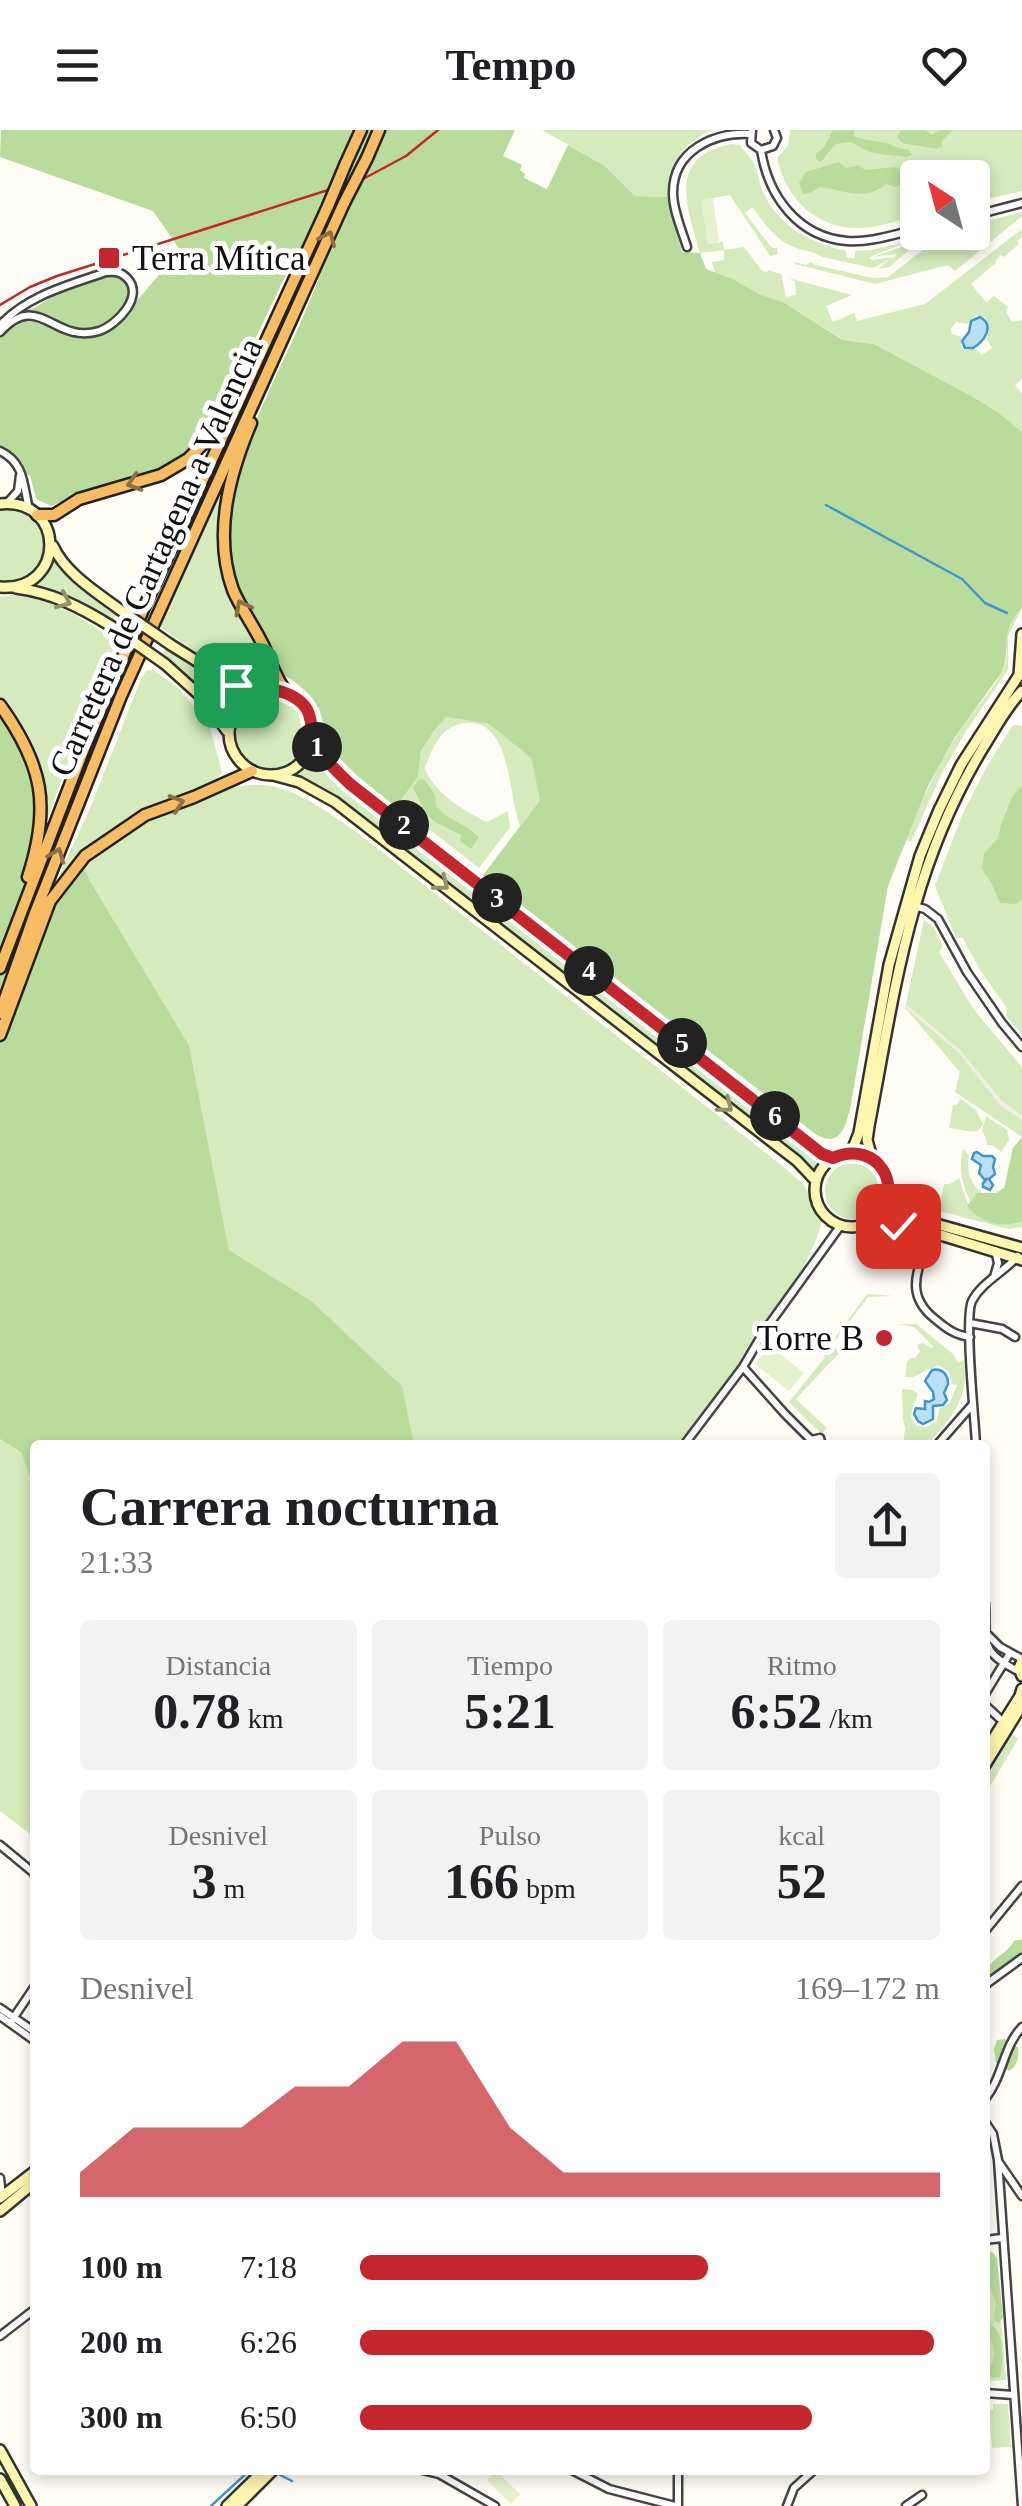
<!DOCTYPE html>
<html lang="es">
<meta charset="utf-8">
<style>
:root{--surface:#fff;--page:#f2f2f2;--text:#202124;--muted:#757577;--accent:#c4262e}
body{margin:0;font-family:Georgia,serif;background:var(--page);color:var(--text);height:100vh;display:flex;flex-direction:column;font-size:38px;white-space:nowrap}
*{box-sizing:border-box;margin:0}
p{font-size:32px;color:var(--muted)}
.icon{flex:none;width:55px;height:55px;fill:none;stroke:currentColor;stroke-width:2;stroke-linecap:round;stroke-linejoin:round}
.map{position:relative;flex:1;overflow:hidden}
.details{position:absolute;left:30px;top:1310px;width:960px;height:1035px;display:flex;flex-direction:column;background:var(--surface);border-radius:10px;box-shadow:0 5px 15px #0003}
.details>*{flex:none}
.needle{width:65px;rotate:324deg}
.controls{position:absolute;left:900px;top:30px;display:grid;gap:20px}
.controls a{display:grid;place-items:center;width:90px;height:90px;border-radius:10px;background:var(--surface);box-shadow:0 5px 15px #0003;font-size:50px}
.pin{position:absolute;display:grid;place-items:center;width:85px;height:85px;color:#fff;margin:-42px;border-radius:20px;box-shadow:0 5px 15px #0006}
.km{position:absolute;width:50px;height:50px;margin:-25px;border-radius:50%;background:#222;color:#fff;font-size:28px;line-height:50px;text-align:center}
.round{display:grid;place-items:center;flex:none;width:105px;height:105px;border-radius:10px;background:var(--page)}
.summary{display:flex;align-items:center;justify-content:space-between;height:170px;padding:0 50px}
h1{font-size:55px;font-weight:800;line-height:75px}
.figures{display:grid;grid-template-columns:repeat(3,1fr);gap:15px;height:170px;padding:10px 50px}
.figures div{display:grid;align-content:center;border-radius:10px;background:var(--page);text-align:center}
.figures b{font-size:50px;font-weight:800}
.figures small{font-size:28px;font-weight:400}
.figures p{font-size:28px}
.chart{height:280px;padding:20px 50px}
.chart p{display:flex;justify-content:space-between}
.chart svg{width:100%;height:180px;margin-top:10px;fill:var(--accent);opacity:.7}
ul{padding:0 50px;list-style:none;font-size:32px}
li{display:grid;grid-template-columns:160px 120px 1fr;align-items:center;height:75px}
li i{height:25px;border-radius:12px;background:var(--accent)}
header{display:flex;justify-content:space-between;align-items:center;height:130px;padding:0 50px;background:var(--surface);font-size:45px;font-weight:800}
.map>svg:first-child{display:block}
.green{fill:#d5ebbd;fill-rule:evenodd}
.forest{fill:#b9dc9c}
.pitch{fill:#e6f2cf}
.plaza{fill:#f1ede2}
.water{fill:#b9e0f7;stroke:#3f96cf;stroke-width:2.5}
.lines{fill:none;stroke-linecap:round;stroke-linejoin:round}
.stream{stroke:#3f96cf;stroke-width:2.5}
.minor-casing{stroke:#444;stroke-width:11}
.secondary-casing{stroke:#333;stroke-width:14}
.trunk-casing{stroke:#222;stroke-width:15}
.minor{stroke:#fff;stroke-width:6}
.secondary{stroke:#fff6b0;stroke-width:9}
.trunk{stroke:#f7bc64;stroke-width:10}
.tram{stroke:#c4262e;stroke-width:2.5}
.secondary-bridge-casing{stroke:#333;stroke-width:14;stroke-linecap:butt}
.trunk-bridge-casing{stroke:#222;stroke-width:15;stroke-linecap:butt}
.secondary-bridge{stroke:#fff6b0;stroke-width:9}
.trunk-bridge{stroke:#f7bc64;stroke-width:10}
.oneway{stroke:#906f3f}
.oneway2{stroke:#948f68}
.route-casing{stroke:#fff;stroke-width:20}
.route{stroke:#c4262e;stroke-width:12}
.poi-dot{fill:#c4262e;stroke:#fff;stroke-width:4}
.labels{text-anchor:middle;dominant-baseline:central;stroke-width:10;stroke-linejoin:round;paint-order:stroke}
.poi-label{font-size:35px;fill:#111;stroke:#fff;text-anchor:start}
.street-label{font-size:35px;fill:#111;stroke:#fff}
</style>
<header><svg class="icon" aria-label="menu" viewBox="0 0 24 24"><path d="M4 6h16M4 12h16M4 18h16"/></svg>Tempo<svg class="icon" aria-label="heart" viewBox="0 0 24 24"><path d="M12 20l-8-8c-3-5 5-10 8-4 3-6 11-1 8 4z"/></svg></header>
<div class="map">
<svg width="1022" height="2376" viewBox="0 0 1022 2376">
<rect width="100%" height="100%" fill="#fffdf5"/>
<path class="green" d="M542,0h170c-32,15 -41,32 -44,67l-33,-1 -30,-30z
M790,0h232v61l-49,11 -1,-24h-54l-1,37c-17,5 -37,12 -55,13 -45,2 -76,-29 -85,-70l11,-12z
M731,14l9,1c4,7 11,12 14,19 5,10 5,21 10,30 16,34 48,49 82,57v7h9v-7l16,-1 39,-9 -38,15 -3,2 3,2 19,-3 1,2 5,-5 -24,3 48,-17 -32,27 -11,2 12,-10 -17,9 -51,-11c-10,-7 -21,-6 -33,-12 -17,-9 -25,-23 -37,-38l-7,6 27,35h5l1,6 -8,2 -40,-61 -28,5 6,44 15,-2 1,8 20,-3 18,24 6,1 -1,-2 14,4 5,23 10,-2 -1,-14 -7,-3 64,17 -26,11 7,16 21,-9 3,8 68,-17 97,-75v8l-5,4 2,3 -15,13 -3,-2 -5,5v3l-25,21 15,18 8,-6 14,11 -2,6 6,9 10,-2v59l-7,6 7,9v38l-23,-19 -24,-15 -101,-54 -30,-4 -61,-38 -24,-8 -26,-15 -18,-6 -3,-11 12,-2v-10l-24,3c-13,-46 -34,-96 31,-109zM976,185l9,2 4,10 -2,13 5,8 -10,7 -6,-6 -12,1 -3,-4v-9l-9,-3 -1,-5 5,-7 11,2z
M1022,82v4l-6,5 -61,50 -7,-6 -73,19 -80,-20v-2l11,3 5,-3 4,3 58,13 15,-1 45,-35 4,-4 -1,-3 36,-3 1,-7z
M219,365l3,2 -3,32 2,24 50,124c-31,15 -86,-33 -112,-51z
M14,378c48,16 35,79 -14,73v-72z
M54,428l15,18 47,37 -4,9c-26,-17 -50,-29 -80,-37l11,-8z
M12,465c47,6 67,21 104,47l-33,80 -36,98 -2,-2 -21,-83 -24,-36v-102z
M1022,478l-14,28v34l-42,61 -25,44 -30,67 -5,-2c14,-36 30,-72 51,-105 13,-21 33,-41 45,-63 12,-22 -7,-37 20,-64z
M166,517l52,36 28,10 -9,7 -12,18 -31,-37 -32,-25z
M153,540l24,17 32,36 13,50c-16,23 -65,30 -91,44 -29,15 -50,37 -71,62l-2,-1 33,-72 50,-127 5,-8z
M234 604a37 37 0 1 1 74 0a37 37 0 1 1-74 0Z
M446,587l43,7 42,34 9,42 -20,26c-12,-30 -8,-108 -55,-103 -24,2 -33,26 -40,45 6,22 41,45 62,54l21,-11 2,16 -31,41 -81,-63 20,-28 3,-26 12,-19z
M1013,595l9,1v308l-16,-18 1,-8 -27,-38 -17,-32h-7l-21,-52 28,-73 26,-50z
M314,621l31,34 479,376 -9,11 -6,-7 -471,-367 -16,-10 -30,-13 13,-9z
M234,655l1,3c46,-14 89,22 124,46l421,330 24,21 19,34 -7,21 -13,29 -49,68 -18,34 -55,74h-267l-104,-145 -81,-50 -40,-205 -99,-164 -7,-17c25,-23 53,-43 85,-54 22,-8 46,-11 66,-25z
M924,790l9,6 10,20 -4,6 35,58 48,57v70l-67,-45 5,-20 -55,-64z
M961,969l15,11 7,14 -5,7c-8,2 -20,-2 -29,-3l4,-23h3z
M986,986l21,14 2,10 -8,12 -9,-7h-5l-1,-7 -4,-7z
M963,1019l6,6c-3,19 2,30 17,41l-15,6c-9,-14 -13,-38 -8,-53z
M825 1061a28 28 0 1 1 56 0a28 28 0 1 1-56 0Z
M959,1048l9,26 54,-4v27l-13,2 -70,-18 5,-27h6z
M867,1164l27,2 -26,1 -36,48 8,7 -44,47 31,29 -5,6 -33,-32 36,-45 -2,-3z
M899,1194h17l37,30 5,9 6,-3c6,40 -13,57 -37,85h-24l2,-16 -2,-10 -1,-30 11,1 5,4 -6,15 -1,9 6,8 10,1 10,-6 2,-12 11,-6 7,-18 -5,-1 -3,-12 -11,-7 -25,12h-8l2,-15 4,-4h4l5,-6 -3,-7 6,-2 8,5 3,-1 -20,-20z
M0,1309l21,13 14,40v346l-35,-27z
M1010,1601l8,8 -33,56v-23z
M985,2122l11,6 10,122 -21,1z
M993,2274h15l3,43 -19,1 -3,-38h4z"/>
<path class="forest" d="M1,0h514l-12,26 19,9 -2,5 5,4 -1,4 23,11 21,-44 37,21 30,30 33,1 14,55 18,1 6,16 27,10 26,15 24,8 60,38 31,4 101,54 24,15 23,19v176c-24,25 -10,38 -20,64l-47,65 -27,49 -40,100 -37,218c-5,23 -11,46 -37,29l-331,-258 57,-75 -9,-42 -42,-34 -43,-7 -13,15 -12,19 -3,26 -22,30c-23,-19 -48,-36 -65,-60 -7,-11 -7,-26 -12,-38 -7,-15 -27,-32 -42,-36 -9,-43 -41,-74 -48,-120 -11,-88 65,-199 92,-282l-28,-11 -74,154 -16,24 -20,19 -20,13 -90,27 -22,9 -15,-7 -6,-24 -4,1c-4,-15 -13,-22 -26,-29v-110c26,-35 49,-2 80,0 12,1 22,-3 32,-7l68,-80 -27,-39 -153,-54z
M833,0h21v6c10,5 20,4 32,7 8,3 13,6 23,7l3,5 -5,2 -27,-3 -13,-3 -16,-9 -16,2 -14,18 -5,-3v-5l8,-7z
M901,0h25l5,5 9,-5h13l-11,11v6l-6,2 -34,-6 -5,-6z
M839,32l7,6 12,-3 7,5 30,-3 11,5v10l-11,5 -9,-3c-20,18 -43,6 -66,3l-10,6 -7,1 -4,-11 7,-11z
M114,144l9,3 7,11 -2,13 -14,16 -8,7 -12,4h-21l-33,-16 -16,1 -2,-2 12,-3 26,-16z
M0,583c40,56 41,103 22,167l32,12 29,-28 7,17 99,164 40,205 81,50 92,86 12,59h-379v47l-14,-40 -21,-13z
M424,649l11,16 1,11 9,9 24,14 10,8 -8,12 -11,-8 1,-6 -24,-12 -9,-7 -15,-28 5,-8z
M1022,656v113l-6,5 -16,-1 -9,-21 -9,-13 2,-15 14,-16 3,-13 12,-30z
M1022,1007v84c-21,8 -41,2 -55,-15l10,-13h19l8,-5 9,-40z
M1022,1809v13l-37,27c0,-19 21,-23 29,-38z
M1005,1909l13,8c1,9 0,19 -9,24l-13,-8 -2,-14 3,-9z
M985,2120l7,2 5,6 6,59 -4,6 -5,-3 2,-17 -6,-17z
M985,2190c4,3 11,8 13,12 6,10 5,34 2,45l-8,1 -3,-6c1,-5 4,-10 5,-15 2,-14 -9,-24 -9,-37z"/>
<path class="pitch" d="M713,68l6,44 -11,2 -7,-44z
M770,1216l34,27 -15,18 -34,-27z
M496,2341l24,23 -9,10 -24,-24z"/>
<path class="plaza" d="M906,874l55,47 39,48 22,17v4l-21,-14 -42,-53 -54,-46z"/>
<path class="water" d="M980,187c15,8 5,24 -7,31h-8l-3,-7 7,-9 2,-11z
M977,1022l6,4h9l3,3 -2,8 2,7 -6,5 4,6 -3,5 -7,-3v-4l4,-4h-3l-5,-6 2,-8 -9,-6 2,-6z
M932,1240c10,-2 16,4 16,14l-4,9 3,7 -4,5 -10,1v13l-10,5 -5,-3 -4,-7 2,-6 9,1v-8l4,1 5,-3 -1,-7 -8,-11z"/>
<g class="lines">
<path class="stream" d="M826,375l136,74 23,24 22,10
M280,2345l12,6
M211,2376l39,-36"/>
<g class="minor-casing">
<path id="minor" d="M752,0l-1,13 10,7
M761,20c7,46 37,87 86,91 23,2 48,-7 71,-12
M761,20l12,-4 4,-8 -3,-8
M972,86l50,-13
M687,117c-5,-17 -14,-36 -14,-54 0,-43 41,-61 78,-59
M0,195c28,-30 69,-40 106,-53 9,-1 15,0 21,6 18,18 -10,47 -28,53 -45,14 -60,-42 -99,1
M0,321c25,12 23,34 29,58
M7,373l11,-12 2,-16
M914,776l11,3 13,10 29,53 35,51 20,24
M930,1103c-10,34 -28,60 5,86 12,10 20,16 35,18
M994,1147l4,-14 -3,-13
M970,1193l32,6 13,8
M743,1237l42,47 26,26 9,-2 2,7
M684,1315l59,-78 20,-34 78,-108
M937,1315l36,-41
M976,1315c-1,-25 -12,-127 -4,-144 10,-19 32,-29 46,-45
M985,1473c2,41 -6,48 33,68
M988,1505l12,12 22,12
M985,1564l25,-41
M985,1575l14,13
M0,1715l35,29
M985,1801l37,-45
M985,1855l37,-27
M0,1878l35,24
M0,1886l35,25
M10,1893l25,-37
M985,1969c18,-22 18,-52 37,-72
M985,1992l8,12 5,26 24,346
M998,2031l24,35
M0,2048l2,18
M985,2110l17,-2
M0,2206l35,-27
M985,2263l28,2
M422,2340l17,4 56,32
M572,2340l37,19 66,17
M678,2376v-36
M787,2376l7,-18 20,-18
M906,2376l16,-11"/>
</g>
<g class="secondary-casing">
<path id="secondary" d="M0,374c66,-7 67,88 0,83
M53,416c12,27 43,46 66,63
M16,458c37,5 64,19 95,38
M171,515l64,40 25,4
M165,534l39,35 23,32
M229 603a42 42 0 1 1 84 0a42 42 0 1 1-84 0Z
M313,608l8,15 29,31 472,370 11,4
M273,645l26,7 36,20 462,359 19,20
M847,1023l6,-5 6,-15 30,-168 31,-109 19,-46 22,-45 58,-90 3,-41
M815 1060a37 37 0 1 1 74 0a37 37 0 1 1-74 0Z
M872,1028l-5,-18 2,-14c26,-136 40,-256 114,-378 12,-19 23,-41 39,-57
M889,1062l13,21 9,4 111,31
M872,1091l13,1 59,14 78,24
M1022,1531l-3,7 3,8
M985,1622l35,-56 2,-7
M985,1635l37,-60
M0,2068l35,-27
M0,2081l35,-29
M0,2320l31,56
M0,2349l15,27
M227,2376l37,-36
M237,2376l36,-36"/>
</g>
<g class="trunk-casing">
<path id="trunk" d="M367,28l12,-28
M346,33l15,-33
M251,293c-22,52 -38,112 -18,167 8,19 21,36 30,55 8,17 12,33 24,48
M37,385h17l25,-16 82,-24 27,-16 24,-24 14,-20 14,-31
M0,575c43,60 51,101 28,172
M0,838l83,-217 59,-139 186,-406
M0,883l35,-100 86,-217 223,-493
M0,905l50,-134 35,-45 60,-41 49,-18 58,-26"/>
</g>
<use href="#minor" class="minor"/>
<use href="#secondary" class="secondary"/>
<use href="#trunk" class="trunk"/>
<path class="tram" d="M0,175l30,-18 27,-11 306,-97 43,-23 32,-26"/>
<g class="secondary-bridge-casing">
<path id="secondary-bridge" d="M119,479l52,36
M111,496l54,38"/>
</g>
<g class="trunk-bridge-casing">
<path id="trunk-bridge" d="M344,73l23,-45
M328,76l18,-43"/>
</g>
<use href="#secondary-bridge" class="secondary-bridge"/>
<use href="#trunk-bridge" class="trunk-bridge"/>
</g>
<defs><path id="oneway-chevron" d="M-2-3.5L2.5 0L-2 3.5" fill="none" stroke-width="1.6" stroke-linecap="round" stroke-linejoin="round" transform="scale(2.5)"/></defs>
<g class="oneway">
<use href="#oneway-chevron" transform="translate(328 108) rotate(-66)"/>
<use href="#oneway-chevron" transform="translate(134 353) rotate(163)"/>
<use href="#oneway-chevron" transform="translate(242 477) rotate(-117)"/>
<use href="#oneway-chevron" transform="translate(177 673) rotate(-18)"/>
<use href="#oneway-chevron" transform="translate(57 725) rotate(-69)"/>
</g>
<g class="oneway2">
<use href="#oneway-chevron" transform="translate(64 471) rotate(23)"/>
<use href="#oneway-chevron" transform="translate(442 754) rotate(38)"/>
<use href="#oneway-chevron" transform="translate(726 976) rotate(38)"/>
</g>
<g class="lines">
<g class="route-casing">
<path id="route" d="M236,555c17,6 38,1 54,10 29,14 16,33 28,54 8,13 21,24 32,35l472,370 11,4c44,-20 76,31 39,62l26,6"/>
</g>
<use href="#route" class="route"/>
</g>
<g class="poi-dot">
<rect x="97" y="116" width="24" height="24" rx="5"/>
<circle cx="884" cy="1208" r="10"/>
</g>
<g class="labels">
<g class="poi-label">
<text x="132" y="128">Terra Mítica</text>
<text x="864" y="1208" text-anchor="end">Torre B</text>
</g>
<g class="street-label">
<text transform="translate(156 427) rotate(-66)">Carretera de Cartagena a Valencia</text>
</g>
</g>
</svg>
<div class="controls">
<a><svg class="needle" viewBox="-14 -14 28 28"><path d="M0-13l5 13h-10z" fill="#e53935"/><path d="M0 13l5-13h-10z" fill="#757577"/></svg></a>
</div>
<div class="pin" style="left:236px;top:555px;background:#1e9e55"><svg class="icon" aria-label="arrive" viewBox="0 0 24 24"><path d="M6 21V4h12l-3 4 3 4H6"/></svg></div>
<div class="pin" style="left:898px;top:1096px;background:#d93025"><svg class="icon" aria-label="check" viewBox="0 0 24 24"><path d="M5 12l5 5 9-10"/></svg></div>
<b class="km" style="left:317px;top:617px">1</b>
<b class="km" style="left:404px;top:695px">2</b>
<b class="km" style="left:497px;top:768px">3</b>
<b class="km" style="left:589px;top:841px">4</b>
<b class="km" style="left:682px;top:913px">5</b>
<b class="km" style="left:775px;top:986px">6</b>
<section class="details">
<div class="summary"><div><h1>Carrera nocturna</h1><p>21:33</p></div><a class="round"><svg class="icon" aria-label="share" viewBox="0 0 24 24"><path d="M12 15V3M7 8l5-5 5 5M5 13v7h14v-7"/></svg></a></div>
<div class="figures">
<div><p>Distancia</p><b>0.78<small> km</small></b></div>
<div><p>Tiempo</p><b>5:21</b></div>
<div><p>Ritmo</p><b>6:52<small> /km</small></b></div>
</div>
<div class="figures">
<div><p>Desnivel</p><b>3<small> m</small></b></div>
<div><p>Pulso</p><b>166<small> bpm</small></b></div>
<div><p>kcal</p><b>52</b></div>
</div>
<div class="chart"><p><span>Desnivel</span>169–172 m</p>
<svg viewBox="0 0 160 44" preserveAspectRatio="none"><path d="M0 44V38L10 27L20 27L30 27L40 17L50 17L60 6L70 6L80 27L90 38L100 38L110 38L120 38L130 38L140 38L150 38L160 38V44z"/></svg>
</div>
<ul>
<li><b>100 m</b>7:18<i style="width:60%"></i></li>
<li><b>200 m</b>6:26<i style="width:99%"></i></li>
<li><b>300 m</b>6:50<i style="width:78%"></i></li>
</ul>
</section>
</div>
